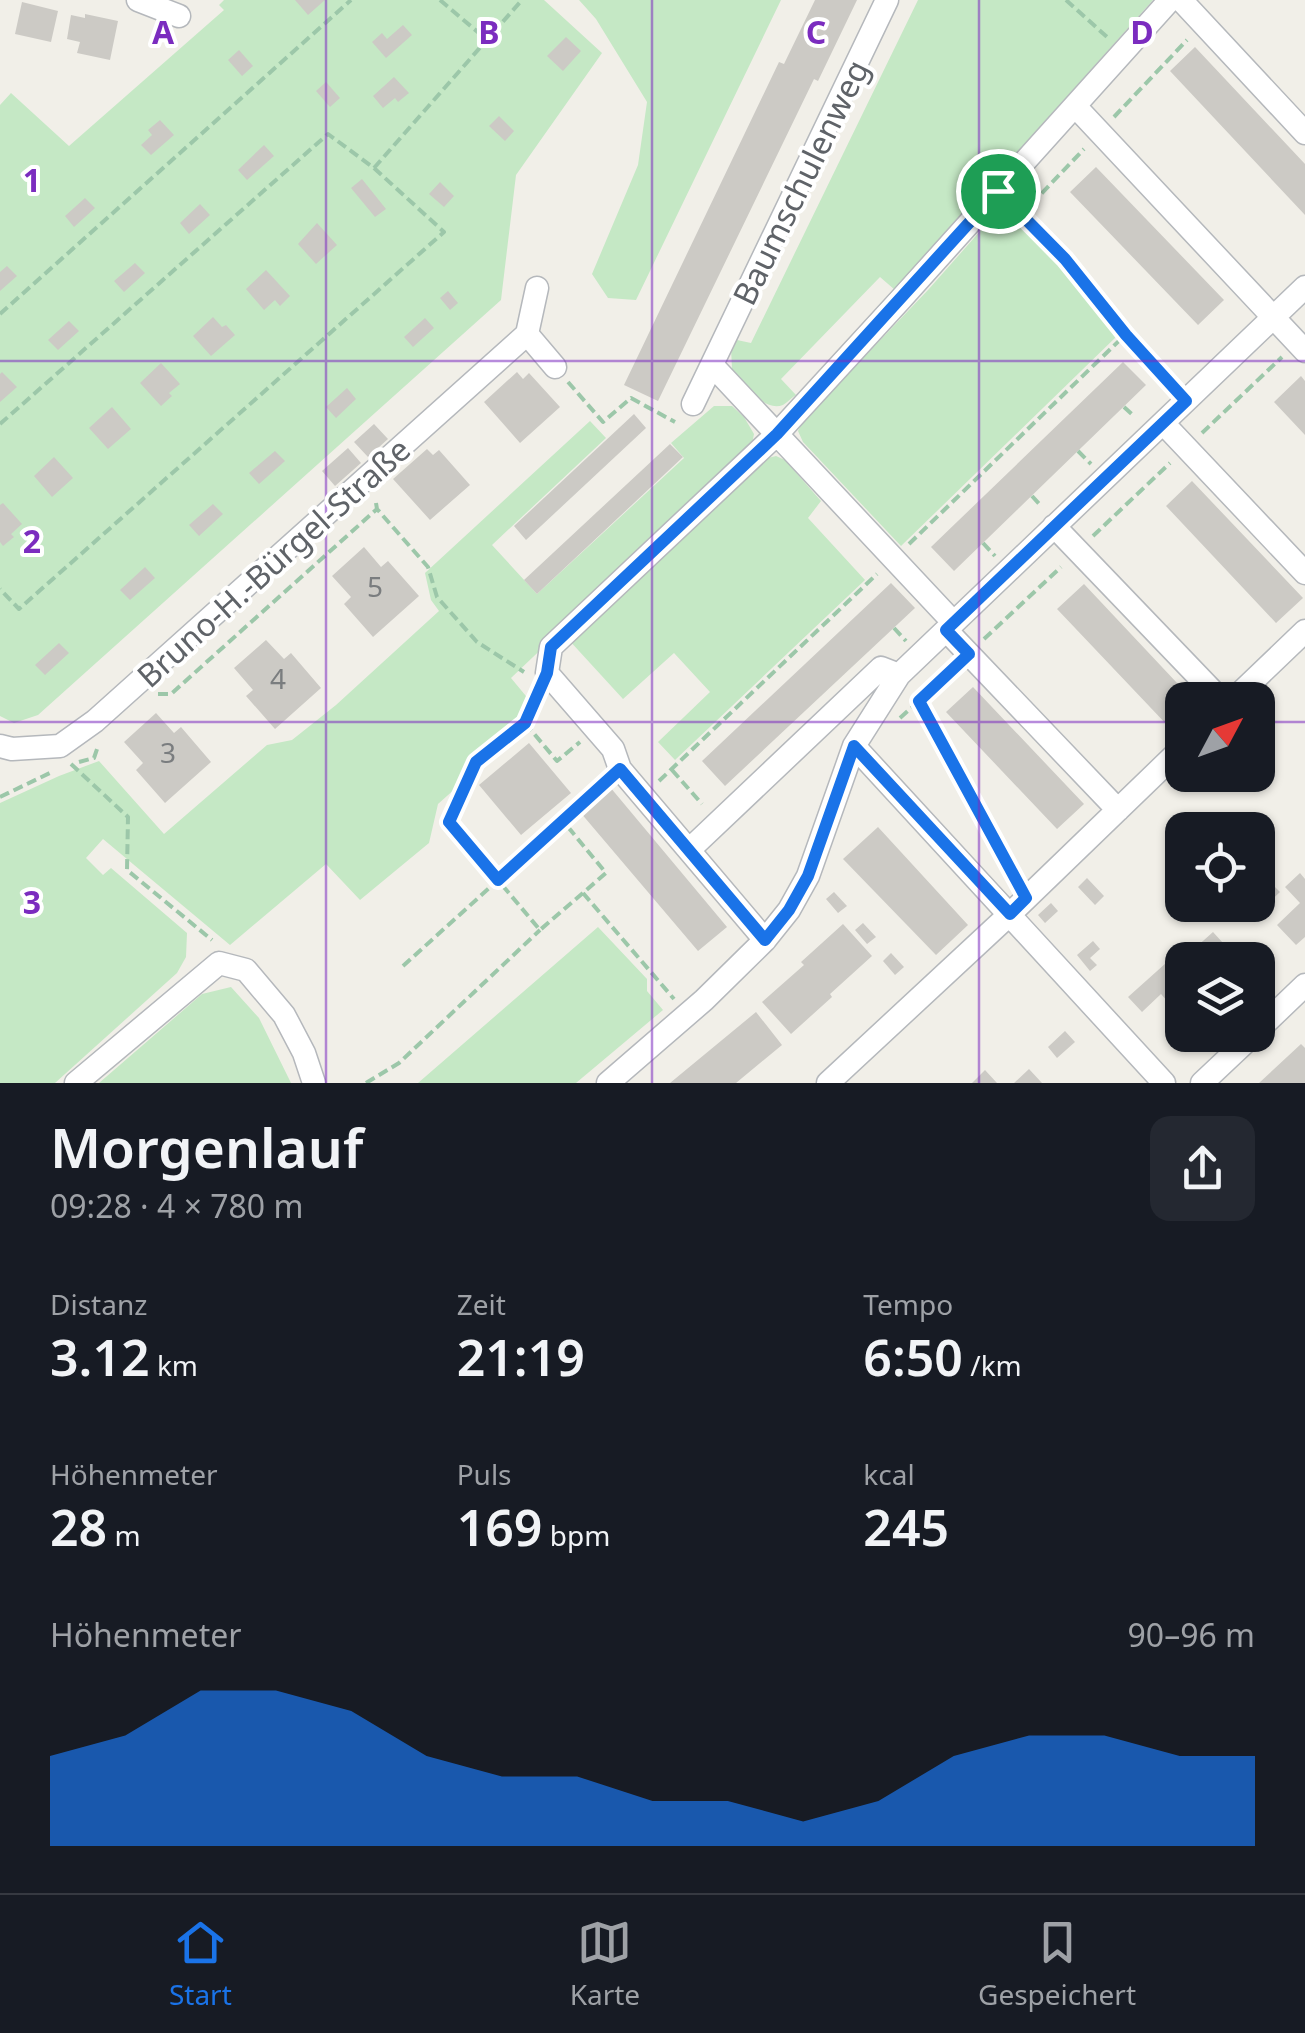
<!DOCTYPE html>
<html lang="de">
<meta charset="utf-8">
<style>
:root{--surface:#171b24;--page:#242831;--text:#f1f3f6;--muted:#9ea1a6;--line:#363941;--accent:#1a73e8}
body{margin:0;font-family:"Noto Sans",sans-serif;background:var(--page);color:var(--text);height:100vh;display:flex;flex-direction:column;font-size:38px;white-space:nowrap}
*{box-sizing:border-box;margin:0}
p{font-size:32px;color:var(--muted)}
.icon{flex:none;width:55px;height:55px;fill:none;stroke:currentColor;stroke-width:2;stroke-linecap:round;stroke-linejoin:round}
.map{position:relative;height:1083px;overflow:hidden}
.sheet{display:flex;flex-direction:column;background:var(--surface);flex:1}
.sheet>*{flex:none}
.needle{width:65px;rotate:49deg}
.buttons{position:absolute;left:1165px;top:682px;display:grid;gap:20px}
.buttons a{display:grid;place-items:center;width:110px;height:110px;border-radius:20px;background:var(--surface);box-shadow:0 2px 8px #0004;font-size:50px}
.pin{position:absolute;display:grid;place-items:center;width:85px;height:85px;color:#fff;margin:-42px;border:5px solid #fff;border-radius:50%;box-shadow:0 2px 10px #0007}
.round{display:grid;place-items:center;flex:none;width:105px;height:105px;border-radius:20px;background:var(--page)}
.headline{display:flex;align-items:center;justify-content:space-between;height:170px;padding:0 50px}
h1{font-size:55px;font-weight:600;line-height:75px}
.stats{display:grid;grid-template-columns:repeat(3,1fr);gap:15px;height:170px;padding:10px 50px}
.stats div{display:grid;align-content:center}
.stats b{font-size:50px;font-weight:600}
.stats small{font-size:28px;font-weight:400}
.stats p{font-size:28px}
.chart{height:280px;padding:20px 50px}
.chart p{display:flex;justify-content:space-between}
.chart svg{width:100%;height:180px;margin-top:10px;fill:var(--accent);opacity:.7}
.tab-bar{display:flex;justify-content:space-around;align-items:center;height:140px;border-top:2px solid var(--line);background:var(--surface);font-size:28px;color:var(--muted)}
.tab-bar a{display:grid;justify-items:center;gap:5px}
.tab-bar .selected{color:var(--accent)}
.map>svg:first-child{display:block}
.green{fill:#c5e8c5}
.building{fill:#cccac5}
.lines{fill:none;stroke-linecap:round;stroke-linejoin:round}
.minor-casing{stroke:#b5b8bc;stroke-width:25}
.path{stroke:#9cc7a9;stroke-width:4;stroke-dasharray:10 5;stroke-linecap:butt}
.minor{stroke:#fff;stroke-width:22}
.route-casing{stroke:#fff;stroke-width:20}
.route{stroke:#1a73e8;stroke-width:12}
.grid{fill:none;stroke:#7b2cbf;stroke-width:2.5;stroke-opacity:0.55}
.labels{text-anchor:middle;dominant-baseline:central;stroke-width:8;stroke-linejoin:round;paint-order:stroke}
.number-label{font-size:28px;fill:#7a7d7f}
.street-label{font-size:32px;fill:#5f6368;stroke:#fff}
.grid-label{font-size:32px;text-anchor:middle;font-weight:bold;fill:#7b2cbf;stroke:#fff;stroke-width:8;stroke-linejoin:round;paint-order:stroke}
</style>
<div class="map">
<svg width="1305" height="1083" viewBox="0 0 1305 1083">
<rect width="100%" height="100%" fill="#f1efe8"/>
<path class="green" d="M224,0h320l58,53 -86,122 -15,125 -463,415 -24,8 -14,-7v-611l11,-12 58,53 155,-136 -5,-5z
M579,0h202l-145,300 -28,-2 -16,-24 46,-109 9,-63 -51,-83z
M918,0h235l-258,290 -15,-13 -99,102 15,16c-2,1 -11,9 -13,10 -20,8 -39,-23 -51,-36l-1,-21 6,-8 14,3z
M1005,203l55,59 56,75 -215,209 -98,-104 -5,-11 4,-9 126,-132z
M714,406h18l12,11 10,17 -3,15 -240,229 29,35 -102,91 -9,39 -69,57 -34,-36 -96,81 -127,-106 -17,19 17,17 8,-7 76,65 -1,24 -9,16 -122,110h-55v-280l59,-27 40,-15 65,73 103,-89 25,-5 44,-35 103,-94 -8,-11 -6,-27 165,-152 16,17 -114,107 45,49 147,-136 -13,-15z
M776,456l9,4 36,41 -13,17 57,62 -190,180 -17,-18 52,-50 -36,-39 -51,46 -55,-60 192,-179z
M598,927l49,52v12l16,19 -87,73h-158z
M231,987l28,31 32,65h-192l103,-89z"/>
<path class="building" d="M295,0h30l-17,15z
M815,0h42l-39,81 -4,-2 -156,322 -34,-16 155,-323 5,2z
M22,2l36,9 -7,31 -36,-8z
M85,14l33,7 -8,39 -33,-7 3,-11 -13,-3 4,-24 14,3z
M403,25l9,10 -26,23 -14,-16 10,-9 5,6z
M566,37l15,14 -18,20 -16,-15z
M1195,47l110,117v51l-135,-144z
M239,50l14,16 -11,10 -14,-16z
M394,77l15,16 -11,9 -3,-4 -12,10 -10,-12z
M326,82l14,16 -10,9 -14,-16z
M499,116l15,15 -9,10 -16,-15z
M160,120l14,15 -23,20 -10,-10 11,-10 -4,-5z
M264,145l10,11 -27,24 -9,-10z
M1096,167l128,133 -26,25 -128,-133z
M362,179l24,30 -11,8 -24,-29z
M440,182l14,14 -10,11 -15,-13z
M85,198l10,10 -21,19 -9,-11z
M200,204l10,11 -21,19 -9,-11z
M317,223l20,22 -21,19 -18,-20z
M135,263l10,10 -21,19 -10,-11z
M7,266l10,10 -17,15v-19z
M266,270l24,26 -10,10 -5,-6 -11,10 -18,-21z
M448,291l10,12 -8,7 -10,-12z
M213,317l9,10 4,-2 9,10 -24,21 -18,-20z
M425,318l9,10 -21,19 -9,-10z
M69,321l10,10 -21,19 -10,-10z
M1123,362l23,23 -192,186 -23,-24z
M161,363l19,21 -11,9 3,3 -11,10 -21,-23z
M2,372l15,15 -17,15v-28z
M517,372l6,7 6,-6 31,34 -40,36 -36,-41z
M1301,376l4,5v54l-31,-33z
M347,388l9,11 -20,19 -10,-11z
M112,407l19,22 -23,20 -19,-21z
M634,414l12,14 -120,112 -12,-14z
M374,424l14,15 -20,18 -14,-15z
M670,444l13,13 -146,137 -13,-14z
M348,448l13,15 -26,23 -13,-15z
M427,449l6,6 6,-5 31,35 -40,35 -37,-41z
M275,451l10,10 -26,23 -10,-11z
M54,457l19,21 -21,19 -18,-21z
M1192,481l111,117 -27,25 -110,-117z
M3,503l19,21 -11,10 3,3 -11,9 -3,-4v-37z
M213,504l10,10 -24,22 -10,-11z
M364,547l17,20 7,-6 31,35 -46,41 -29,-33 7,-7 -19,-21z
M145,567l10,11 -25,22 -10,-10z
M891,583l24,25 -190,178 -23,-25z
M1084,584l109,116h-11v12l-14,14 -111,-117z
M266,640l18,19 7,-6 30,35 -46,41 -29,-33 7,-6 -19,-22z
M59,643l10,10 -24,22 -10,-10z
M973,687l111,117 -27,25 -111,-117z
M156,713l18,20 7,-6 30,35 -46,41 -29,-33 7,-7 -19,-21z
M529,743l42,50 -50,42 -42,-50z
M610,787l117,140 -29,24 -118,-139z
M878,827l90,98 -32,30 -93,-96z
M1300,873l5,6v58l-9,8 -19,-20 23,-22 -15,-16z
M1264,876l16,16 -17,16 -5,-6v-19z
M1087,878l17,18 -9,9 -17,-18z
M834,892l13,14 -9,7 -12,-14z
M1051,903l7,8 -13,12 -7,-8z
M863,923l13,14 -9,7 -12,-14z
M843,924l29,32 -42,38 2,3 -41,37 -29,-32 42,-37 -3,-3z
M1213,932l10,11 -20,17 -9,-11z
M1093,941l7,8 -10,9 7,7 -7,6 -13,-16z
M891,953l13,14 -9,8 -12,-14z
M1166,963l14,15 2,-2v52l-9,-10 5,-5 -17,-19 -19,18 -14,-15z
M756,1012l26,33 -46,38h-66z
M1065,1031l10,11 -18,16 -9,-11z
M1301,1044l4,4v35h-46z
M1029,1069l13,14h-28z
M985,1070l12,13h-25z"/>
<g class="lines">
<g class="minor-casing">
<path id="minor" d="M138,0l41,16
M1181,0l124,133
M1075,106l230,245
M527,334l28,33
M712,365l241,257
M693,404l194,-404
M1163,423l142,150
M1054,526l167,174
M946,630l172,180
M1233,700l72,-69
M0,746l12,3 48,-3 35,-25 432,-387 10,-46
M854,746l310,337
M689,850l192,-182 18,7
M765,940l-145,-171 -7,-20 -66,-76 4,-26 226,-213 124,-135 269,-299
M1258,1030l47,-45
M76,1083l143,-120 27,7 38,45 20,38 10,30
M608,1083l96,-83 61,-60 24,-30 19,-34 46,-130 45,-71 406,-388
M828,1083l182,-169 172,-166
M1202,1083l51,-48"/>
</g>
<path class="path" d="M440,0l46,39
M1066,0l41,37
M1114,117l73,-77
M374,168l148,-168
M1013,206l52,53 60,76 47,51
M1021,215l63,-66
M0,314l351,-314
M568,382l35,40 28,-24 44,24
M1124,407l10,9
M0,424l328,-290 46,34 70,64 -425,377 -19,-20
M1202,433l80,-76
M1078,451l13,13
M1032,496l10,11
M376,503l1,6 51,58 9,30 40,45 47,30
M1093,536l77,-73
M983,543l12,13
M909,544l216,-209
M894,628l12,13
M984,639l77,-72
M158,694h13l206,-185
M537,697l-12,26 -49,39 -27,60 91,108 66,-57 -43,-52
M919,701l33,-31
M900,718l19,-17 95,176
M525,723l32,38 23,-19
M79,762l15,-4 3,-9
M71,764l57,53 -1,53 85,70
M672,770l30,34
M659,781l218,-207
M0,797l54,-26
M583,893l91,106
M403,966l199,-180
M366,1083l33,-20 141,-133"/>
<use href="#minor" class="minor"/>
</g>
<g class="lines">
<g class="route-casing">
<path id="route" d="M998,191l67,68 61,76 60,66 -240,229 23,24 -50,47 107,197 -16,16 -156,-168 -46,130 -19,34 -24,30 -145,-171 -122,111 -49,-58 27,-60 49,-39 22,-50 4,-26 226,-213z"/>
</g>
<use href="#route" class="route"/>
</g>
<path class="grid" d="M326,0v1083M652,0v1083M979,0v1083M0,361h1305M0,722h1182M1258,722h47"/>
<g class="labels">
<g class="number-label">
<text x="375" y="586">5</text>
<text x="278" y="678">4</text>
<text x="168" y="752">3</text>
</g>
<g class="street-label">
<text transform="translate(800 182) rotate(-64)">Baumschulenweg</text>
<text transform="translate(273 562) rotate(-42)">Bruno-H.-Bürgel-Straße</text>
</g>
</g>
<g class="grid-label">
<text x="163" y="44">A</text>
<text x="489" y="44">B</text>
<text x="816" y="44">C</text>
<text x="1142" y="44">D</text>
<text x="32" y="192">1</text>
<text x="32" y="553">2</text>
<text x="32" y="914">3</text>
</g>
</svg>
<div class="buttons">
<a><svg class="needle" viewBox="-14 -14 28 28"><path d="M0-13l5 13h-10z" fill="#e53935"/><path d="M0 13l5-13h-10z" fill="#9ea1a6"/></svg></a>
<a><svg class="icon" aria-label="locate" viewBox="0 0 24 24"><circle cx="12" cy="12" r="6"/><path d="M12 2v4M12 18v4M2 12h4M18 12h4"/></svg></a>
<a><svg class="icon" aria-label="layers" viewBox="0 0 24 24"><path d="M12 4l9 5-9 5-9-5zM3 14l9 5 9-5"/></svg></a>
</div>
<div class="pin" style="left:998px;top:191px;background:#1e9e55"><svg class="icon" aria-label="arrive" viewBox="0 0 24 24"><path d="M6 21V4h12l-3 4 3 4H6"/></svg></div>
</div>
<section class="sheet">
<div class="headline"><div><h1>Morgenlauf</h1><p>09:28 · 4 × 780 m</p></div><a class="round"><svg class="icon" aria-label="share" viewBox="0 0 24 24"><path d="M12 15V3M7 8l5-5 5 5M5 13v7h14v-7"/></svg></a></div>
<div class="stats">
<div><p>Distanz</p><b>3.12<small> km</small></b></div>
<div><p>Zeit</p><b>21:19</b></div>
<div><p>Tempo</p><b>6:50<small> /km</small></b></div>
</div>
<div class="stats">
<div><p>Höhenmeter</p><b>28<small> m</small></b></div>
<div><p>Puls</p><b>169<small> bpm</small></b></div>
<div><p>kcal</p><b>245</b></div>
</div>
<div class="chart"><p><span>Höhenmeter</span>90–96 m</p>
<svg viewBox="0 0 160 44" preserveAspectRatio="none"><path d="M0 44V22L10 17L20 6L30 6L40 11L50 22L60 27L70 27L80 33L90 33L100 38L110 33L120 22L130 17L140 17L150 22L160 22V44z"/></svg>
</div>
</section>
<nav class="tab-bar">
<a class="selected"><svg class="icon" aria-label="home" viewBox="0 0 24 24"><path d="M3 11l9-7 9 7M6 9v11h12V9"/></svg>Start</a>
<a><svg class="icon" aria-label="map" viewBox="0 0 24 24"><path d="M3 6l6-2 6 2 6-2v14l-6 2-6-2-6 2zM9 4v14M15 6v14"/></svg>Karte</a>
<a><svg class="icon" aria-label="saved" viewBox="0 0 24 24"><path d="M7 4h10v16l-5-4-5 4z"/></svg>Gespeichert</a>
</nav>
